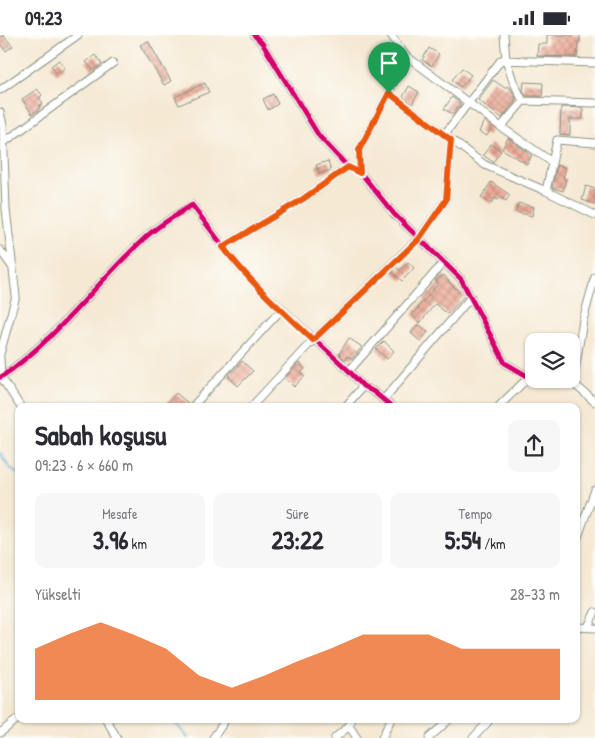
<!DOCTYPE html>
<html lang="tr">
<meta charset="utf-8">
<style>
:root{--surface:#fff;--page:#f7f7f7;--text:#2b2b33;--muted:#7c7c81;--accent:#ea580c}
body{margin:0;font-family:"Patrick Hand",sans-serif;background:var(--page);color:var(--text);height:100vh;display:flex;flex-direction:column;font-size:19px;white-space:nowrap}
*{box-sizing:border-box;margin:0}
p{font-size:16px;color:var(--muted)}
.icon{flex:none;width:28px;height:28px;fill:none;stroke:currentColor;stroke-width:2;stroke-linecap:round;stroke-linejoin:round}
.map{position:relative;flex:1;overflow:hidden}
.sheet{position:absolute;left:15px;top:368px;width:565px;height:320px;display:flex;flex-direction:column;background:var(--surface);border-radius:10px;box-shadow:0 1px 4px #0004}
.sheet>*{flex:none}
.controls{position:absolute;left:525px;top:298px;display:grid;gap:10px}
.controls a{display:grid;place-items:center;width:55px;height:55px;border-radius:10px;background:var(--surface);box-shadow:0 1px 4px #0004;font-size:25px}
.pin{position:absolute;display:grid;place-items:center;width:42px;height:42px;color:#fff;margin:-51px -21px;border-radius:50% 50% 50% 0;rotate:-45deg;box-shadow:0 0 5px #0007}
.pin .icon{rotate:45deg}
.round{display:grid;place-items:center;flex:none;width:52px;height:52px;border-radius:10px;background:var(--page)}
.head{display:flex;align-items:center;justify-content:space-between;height:85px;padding:0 20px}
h1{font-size:28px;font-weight:800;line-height:38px}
.stats{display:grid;grid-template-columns:repeat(3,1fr);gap:8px;height:85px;padding:5px 20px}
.stats div{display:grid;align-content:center;border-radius:10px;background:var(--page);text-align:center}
.stats b{font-size:25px;font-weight:800}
.stats small{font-size:14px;font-weight:400}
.stats p{font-size:14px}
.chart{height:140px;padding:10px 20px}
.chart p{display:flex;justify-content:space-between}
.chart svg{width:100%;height:90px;margin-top:5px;fill:var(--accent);opacity:.7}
.status{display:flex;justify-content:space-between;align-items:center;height:35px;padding:0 25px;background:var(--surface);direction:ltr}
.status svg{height:14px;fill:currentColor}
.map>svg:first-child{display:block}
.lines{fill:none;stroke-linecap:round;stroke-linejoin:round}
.stream{stroke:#67b3e0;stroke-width:2}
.building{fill:url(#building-cross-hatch)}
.minor-casing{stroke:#8a9384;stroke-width:9}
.minor{stroke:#fff;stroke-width:7}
.cycleway-casing{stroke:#fdfcf7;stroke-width:8}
.cycleway{stroke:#d6006c;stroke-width:5}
.route-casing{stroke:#fff;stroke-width:10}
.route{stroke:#ea580c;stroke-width:6}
</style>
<div class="status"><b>09:23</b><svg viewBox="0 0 49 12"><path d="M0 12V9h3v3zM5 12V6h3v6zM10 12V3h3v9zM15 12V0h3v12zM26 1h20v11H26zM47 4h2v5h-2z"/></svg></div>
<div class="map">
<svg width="595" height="703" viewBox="0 0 595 703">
<defs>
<pattern id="building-cross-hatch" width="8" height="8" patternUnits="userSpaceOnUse" patternTransform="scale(1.25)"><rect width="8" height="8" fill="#edab98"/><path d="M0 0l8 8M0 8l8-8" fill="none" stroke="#bf8c7d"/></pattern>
</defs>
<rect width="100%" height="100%" fill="#fdfcf7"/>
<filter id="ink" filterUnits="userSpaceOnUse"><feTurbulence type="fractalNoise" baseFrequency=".02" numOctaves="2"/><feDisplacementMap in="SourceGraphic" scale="10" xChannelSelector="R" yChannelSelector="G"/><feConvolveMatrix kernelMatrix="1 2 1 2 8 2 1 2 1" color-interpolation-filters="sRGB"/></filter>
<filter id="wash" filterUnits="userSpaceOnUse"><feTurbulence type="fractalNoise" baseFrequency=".0096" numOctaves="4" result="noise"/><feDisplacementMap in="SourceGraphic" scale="20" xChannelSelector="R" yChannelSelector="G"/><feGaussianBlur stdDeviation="1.12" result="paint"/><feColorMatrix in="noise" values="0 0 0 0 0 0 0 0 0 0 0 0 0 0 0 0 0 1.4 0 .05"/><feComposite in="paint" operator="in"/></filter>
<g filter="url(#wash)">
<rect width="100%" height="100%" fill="#f5e9d4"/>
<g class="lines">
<path class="stream" d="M0,418l10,15 9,7
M172,684l16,19"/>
</g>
<g id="blocks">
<path class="building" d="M3,0l10,11 -7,5 -6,-7v-7z
M547,0h33v7h-2l-1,15 -40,-1 1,-12h9z
M148,6l23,40 -7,4 -24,-40z
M429,13l10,6 -7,12 -10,-6z
M95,20l7,9 -9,6 -7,-8z
M59,25l6,8 -8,6 -6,-8z
M462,33l9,7 -10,12 -9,-7z
M493,45l12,8 2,-2 4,3 5,10 -14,19 -24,-18z
M524,47l19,1 -1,13h-16l-3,-6z
M205,48l4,9 -30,13 -4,-8z
M409,51l10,6 -7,12 -9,-7z
M37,54l5,6 -3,3 4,5 -4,3 1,2 -8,6 -10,-15z
M273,59l5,10 -10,6 -5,-11z
M452,62l8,6 -7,11 -9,-5z
M561,72l22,1v11h-13v16l-10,-1z
M484,86l8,6 -5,9 -8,-4z
M508,103l24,17 -5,9 -25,-15z
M491,109l10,7 -8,11 -10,-7z
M328,126l3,9 -12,4 -3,-9z
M557,130l9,3 -3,10 3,1 -3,12 -11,-3z
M491,147l19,13 -4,6 -6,-4 -2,3 -3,-2 -4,6 -10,-7z
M586,151l9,3v15l-13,-4z
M518,168l16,4 -2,9 -16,-4z
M408,227l6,6 -12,13 -10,-9 4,-5 4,3z
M444,240l6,8 14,13 -16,18 -13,-10 -15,19 -8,-8 26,-31 -2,-4z
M418,289l10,8 -8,9 -9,-8z
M349,303l13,9 -10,12 -5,-3 -2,4 -6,-6z
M384,306l10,10 -7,8 -11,-10z
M242,326l11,10 -15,15 -10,-10z
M299,328l6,6 -4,4 4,3 -11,11 -9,-9z
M176,358l12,10 -3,3h-21z"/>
</g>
</g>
<g filter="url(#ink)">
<use href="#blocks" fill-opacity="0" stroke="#8a9384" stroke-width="1"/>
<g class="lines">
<g class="minor-casing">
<path id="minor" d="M254,0l8,8 57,93 29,31 12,5 34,42 67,65 44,84 24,14h5
M391,0l14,20 96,72 51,35
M504,0l2,25 7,21 10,20
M0,55l78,-55
M389,58l96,72 61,26 49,24
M0,77l3,13 3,84 10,87 -16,58
M501,92l22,-26 72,2
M444,100l57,-75 94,3
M3,108l110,-80
M360,137l-1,-22 30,-57 16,-38
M546,156l11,-51 38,3
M223,212l80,-48 45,-32
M0,215l13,18
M0,323l1,19 19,29
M349,336l95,-109
M1,342c57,-38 96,-96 146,-141 13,-12 30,-21 45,-31l46,61 20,21 91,84 14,15 11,6 17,14
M541,344l32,4 22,19
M573,348l10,-63 12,-43
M384,364l87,-102
M193,371l88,-96
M252,371l61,-66 106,-102 27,-38 5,-60
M346,371l17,-20
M499,371l30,-29
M576,507l19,-52
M576,592l19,1
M588,592l7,-15
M106,684l11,19
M349,691l8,12
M0,698l19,-15
M213,703l13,-19
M335,703l14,-12 3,-7
M382,703l9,-19
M429,703l21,-19
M473,703l15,-16 -1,-3"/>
</g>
<use href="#minor" class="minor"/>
<g class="cycleway-casing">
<path id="cycleway" d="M254,0l8,8 57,93 29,31 12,5 34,42 67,65 44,84 24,14h5
M1,342c57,-38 96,-96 146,-141 13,-12 30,-21 45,-31l46,61 20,21 91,84 14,15 11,6 17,14"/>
</g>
<use href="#cycleway" class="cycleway"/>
</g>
</g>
<g class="lines" filter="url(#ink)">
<g class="route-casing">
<path id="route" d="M389,58l62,47 -5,60 -27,39 -106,101c-32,-30 -64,-59 -90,-93l80,-48 45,-32 12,6 -1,-23z"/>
</g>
<use href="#route" class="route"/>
</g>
</svg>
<div class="controls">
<a><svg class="icon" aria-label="layers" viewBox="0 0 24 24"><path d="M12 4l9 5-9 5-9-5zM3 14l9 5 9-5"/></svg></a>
</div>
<div class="pin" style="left:389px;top:58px;background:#1e9e55"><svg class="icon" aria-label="arrive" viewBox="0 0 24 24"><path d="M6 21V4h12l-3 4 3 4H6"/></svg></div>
<section class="sheet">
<div class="head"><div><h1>Sabah koşusu</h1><p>09:23 · 6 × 660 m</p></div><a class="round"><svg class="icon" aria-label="share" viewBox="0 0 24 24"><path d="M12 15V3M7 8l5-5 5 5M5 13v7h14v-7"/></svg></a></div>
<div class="stats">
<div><p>Mesafe</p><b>3.96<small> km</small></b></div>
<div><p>Süre</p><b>23:22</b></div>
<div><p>Tempo</p><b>5:54<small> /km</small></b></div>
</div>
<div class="chart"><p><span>Yükselti</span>28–33 m</p>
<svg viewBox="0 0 160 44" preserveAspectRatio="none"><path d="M0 44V19L10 12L20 6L30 12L40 19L50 32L60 38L70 32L80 25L90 19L100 12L110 12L120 12L130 19L140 19L150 19L160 19V44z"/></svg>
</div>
</section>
</div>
